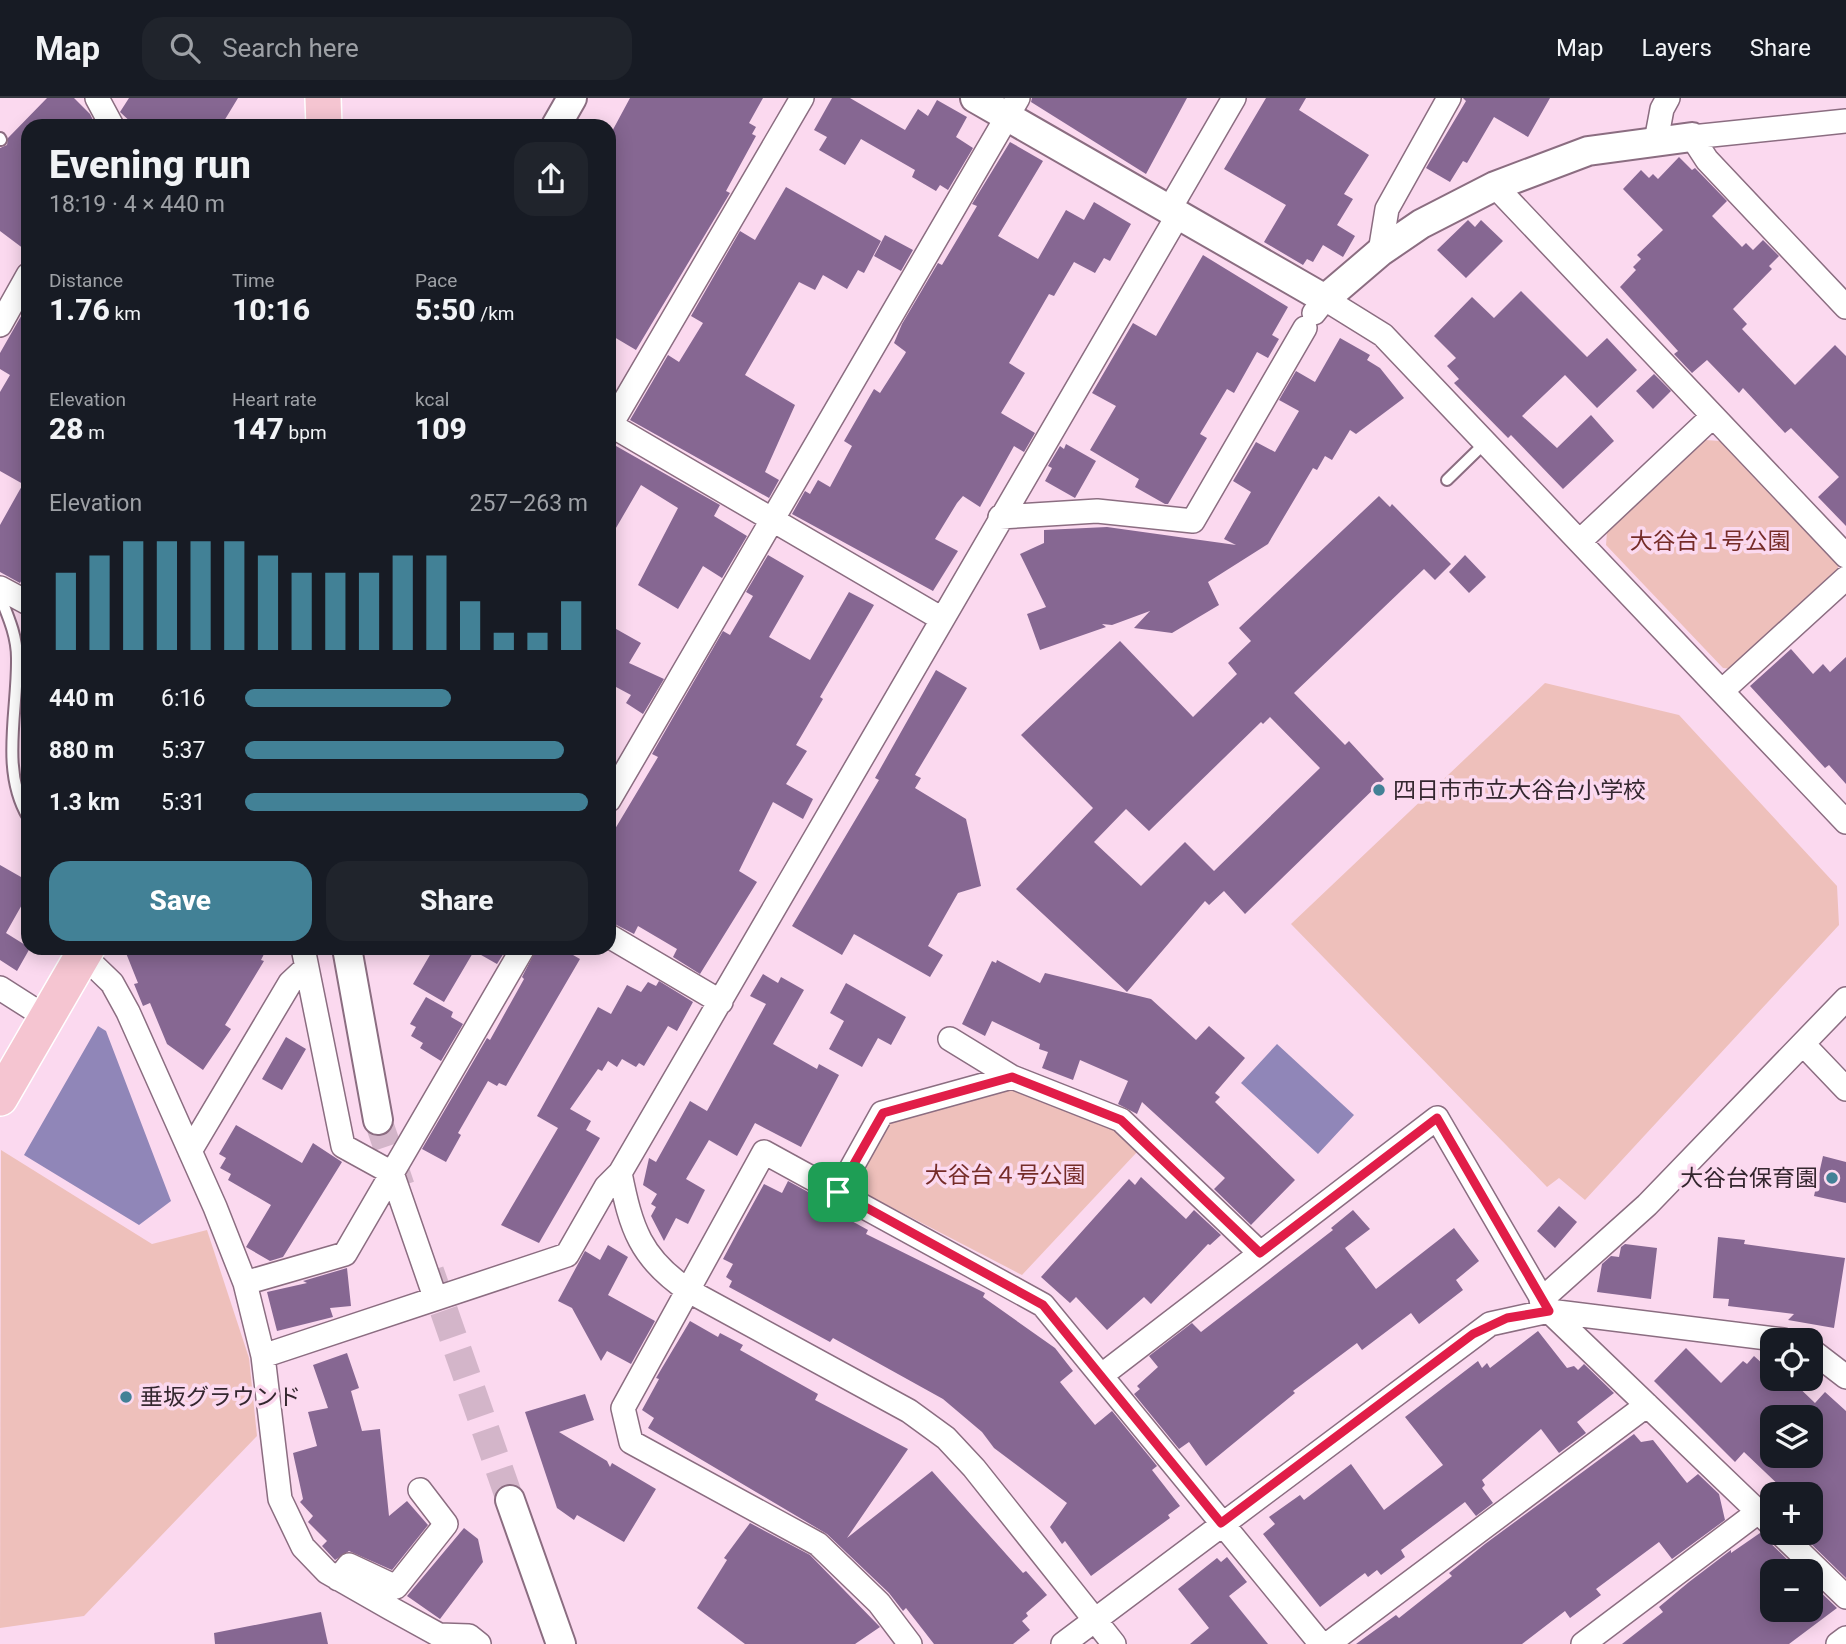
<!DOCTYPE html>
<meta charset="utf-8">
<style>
:root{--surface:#171b24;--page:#20242c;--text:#f1f3f6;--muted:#9ea1a6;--line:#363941;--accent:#428196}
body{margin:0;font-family:Roboto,"Noto Sans JP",sans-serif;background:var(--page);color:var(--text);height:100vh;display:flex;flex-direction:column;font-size:26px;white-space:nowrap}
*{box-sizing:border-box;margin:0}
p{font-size:23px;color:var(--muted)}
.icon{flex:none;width:38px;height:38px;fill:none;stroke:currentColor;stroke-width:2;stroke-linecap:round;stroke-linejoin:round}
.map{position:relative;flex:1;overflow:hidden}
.sheet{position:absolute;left:21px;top:21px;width:595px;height:836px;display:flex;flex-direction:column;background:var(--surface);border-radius:21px;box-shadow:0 4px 18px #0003}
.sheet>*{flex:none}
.tools{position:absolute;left:1760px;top:1230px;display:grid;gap:14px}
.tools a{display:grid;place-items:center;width:63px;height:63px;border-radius:14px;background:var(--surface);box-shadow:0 4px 18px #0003;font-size:35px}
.pin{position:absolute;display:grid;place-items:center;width:60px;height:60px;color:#fff;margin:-30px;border-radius:14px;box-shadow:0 4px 10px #0006}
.round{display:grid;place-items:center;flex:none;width:74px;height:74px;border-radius:21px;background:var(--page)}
.headline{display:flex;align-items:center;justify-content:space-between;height:119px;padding:0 28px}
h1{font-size:38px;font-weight:800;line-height:52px}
.stats{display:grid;grid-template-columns:repeat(3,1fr);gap:10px;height:119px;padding:7px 28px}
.stats div{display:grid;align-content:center}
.stats b{font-size:30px;font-weight:800}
.stats small{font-size:19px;font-weight:400}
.stats p{font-size:19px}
.chart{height:196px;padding:14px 28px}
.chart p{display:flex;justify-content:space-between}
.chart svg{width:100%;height:126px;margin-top:7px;stroke:var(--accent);stroke-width:6}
.primary-button{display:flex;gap:14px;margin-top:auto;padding:14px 28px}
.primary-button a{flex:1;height:80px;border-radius:21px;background:var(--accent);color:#fff;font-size:28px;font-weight:800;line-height:80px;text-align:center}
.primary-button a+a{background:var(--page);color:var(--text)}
ul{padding:0 28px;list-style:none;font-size:23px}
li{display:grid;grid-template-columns:112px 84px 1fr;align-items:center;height:52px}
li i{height:18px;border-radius:9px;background:var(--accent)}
header{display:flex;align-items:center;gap:42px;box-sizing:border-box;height:98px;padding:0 35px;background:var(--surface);border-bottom:2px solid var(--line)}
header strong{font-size:33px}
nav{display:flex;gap:38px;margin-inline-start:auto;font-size:24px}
.search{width:490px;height:63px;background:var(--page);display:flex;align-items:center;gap:18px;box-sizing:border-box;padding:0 24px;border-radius:21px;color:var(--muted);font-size:26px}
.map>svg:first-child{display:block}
.green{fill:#eec0bb}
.water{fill:#9086b8}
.building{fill:#866792;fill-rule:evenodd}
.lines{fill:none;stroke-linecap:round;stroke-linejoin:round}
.tertiary-tunnel{stroke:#d3b5c9;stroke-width:28;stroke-dasharray:28 14;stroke-linecap:butt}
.service-casing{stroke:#8b6d81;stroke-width:14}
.minor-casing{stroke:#8b6d81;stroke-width:26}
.tertiary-casing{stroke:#8b6d81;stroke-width:32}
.primary-casing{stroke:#fff;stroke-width:38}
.service{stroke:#fff;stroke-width:10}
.minor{stroke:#fff;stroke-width:23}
.tertiary{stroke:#fff;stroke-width:28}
.primary{stroke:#f5c5d1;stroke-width:35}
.route-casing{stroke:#fff;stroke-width:14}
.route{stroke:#e11d48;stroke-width:9}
.poi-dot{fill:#428196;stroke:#fbd9ef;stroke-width:2.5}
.labels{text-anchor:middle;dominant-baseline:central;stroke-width:7;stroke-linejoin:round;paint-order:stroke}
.park-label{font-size:23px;fill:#752c28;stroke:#fbd9ef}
.poi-label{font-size:23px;fill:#34272f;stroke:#fbd9ef;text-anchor:start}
</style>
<header>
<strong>Map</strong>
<div class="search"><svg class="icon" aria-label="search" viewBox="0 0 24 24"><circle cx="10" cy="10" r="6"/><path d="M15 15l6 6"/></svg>Search here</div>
<nav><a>Map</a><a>Layers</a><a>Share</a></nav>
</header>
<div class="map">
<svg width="1846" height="1546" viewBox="0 0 1846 1546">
<rect width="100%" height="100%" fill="#fbd9ef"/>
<path class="green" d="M1705,342l15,1 119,123 -3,10 -103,95 -10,-1 -117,-123 1,-13z
M1545,585l134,32 158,171 2,39 -254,275 -26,-22 -12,9 -256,-263z
M1013,991l101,41 23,22 -115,123 -156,-81 -4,-22 28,-50z
M1,1052l151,94 55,-14 42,128 8,78 -173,180 -84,12z"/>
<path class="water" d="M98,928l8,5 65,170 -32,24 -115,-70z
M1277,946l77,71 -36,39 -77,-71z"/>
<path class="building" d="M47,0h27l16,16 6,12h-68v126l-28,-21v-83l7,-3 1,-7z
M129,0h109l-17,28h-86l-15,-14z
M630,0h133l-14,25 7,4 -4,7 4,2 -30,55 4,2 -94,157 -27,-16v-197z
M832,0h18l55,32 13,-21 10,7 9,-16 30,17 -11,20 17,11 -25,42 -8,-5 -4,6 -24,-14 3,-7 -54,-31 -16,26 -26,-15 8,-13 -13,-7z
M1032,0h155l-41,76 -115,-72z
M1266,0h40l-7,12 70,45 -25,39 9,5 -16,26 18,11 -12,21 -20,-12 -10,17 -6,-3 -4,6 -39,-23 22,-37 -62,-36z
M1463,0h87l-22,39 -34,-20 -27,46 -4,-2 -13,21 -24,-14 40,-67z
M1010,44l33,19 -45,75 40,23 28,-49 18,10 10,-18 37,22 -21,37 -6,-3 -9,15 -21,-11 -20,34 -5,-2 -40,69 16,10 -24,40 34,20 -11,19 -10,-6 -34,61 -17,-11 -6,7 -22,36 23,12 -25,40 -141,-77 13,-23 5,3 8,-14 12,7 22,-41 -8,-5 30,-52 6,4 25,-39 1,-2 -12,-9 8,-19 36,-61 4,2 35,-59 -5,-2z
M1679,59l13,13 3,-2 32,33 -15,15 30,31 4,-4 7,7 10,-10 16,16 -10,10 3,3 -39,40 14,15 -5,5 53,56 40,-40 11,11v170l-28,-29 21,-20 -48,-49 -6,5 -42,-45 -4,5 -32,-33 -15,13 -18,-19 4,-3 -58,-64 16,-17 -3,-3 8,-8 -4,-4 26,-25 -40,-41 18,-19 8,8 4,-4 5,5z
M786,89l95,54 -17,32 -6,-3 -11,19 -24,-14 -8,15 -16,-8 -54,93 50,30 -30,67 14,8 -10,18 -139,-78 38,-65 11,7 24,-39 -12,-7 49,-85 15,9z
M1468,122l7,7 6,-7 22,21 -37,37 -29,-28z
M885,137l28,15 -12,21 -27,-15z
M1203,157l85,52 -16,28 7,4 -11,19 -11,-6 -23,41 -7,-4 -27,45 7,4 -39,66h-3l-30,-17 4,-8 -49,-29 26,-44 -24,-13 41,-70 23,13z
M1521,193l66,66 20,-19 30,32 -40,38 -32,-33 -43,41 35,32 34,-33 23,26 -51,48 -52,-54 -3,3 -54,-55 5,-4 -12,-13 9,-8 -22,-22 38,-39 22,21z
M28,206v265l-8,14 -20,-11v-47l23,-41 -23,-13v-79l10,-17 -10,-6v-16z
M1340,240l30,17 -3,5 13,8 24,30 -48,36 -6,-4 -18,30 -7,-4 -8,14 -4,-2 -45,76 -60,38 11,23 -47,28 -38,-5 16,-17 -38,14 -10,-1 4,3 -66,23 -13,-36 19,-7 -26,-53 24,-11v-13l63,-3 129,18 -12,-6 27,-47 -18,-11 23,-39 19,10 24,-41 -20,-11 17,-29 19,11z
M1654,276l17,17 -18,18 -17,-18z
M609,344l111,63 -6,11 33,20 -25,42 -19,-12 -25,43 -40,-24 40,-77 -37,-23 -32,55z
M1066,346l30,17 -21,37 -30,-17 7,-13 -4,-2 12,-20 4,3z
M1379,398l11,11 2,-3 59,60 -16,16 -11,-11 -130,124 51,52 4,-4 35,38 -139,135 -21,-23 -15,14 -4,-4 -78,91 -111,-103 77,-81 -72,-73 99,-94 73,76 44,-43 -9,-11 23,-22 -12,-13zM1270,619l50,51 -106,103 -29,-29 -44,44 -47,-44 32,-33 23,22 112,-109 2,2z
M768,457l36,21 -35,61 41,23 39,-68 25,13 -54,92 3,2 -27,46 11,6 -21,33 27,15 -10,20 -30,-17 -34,69 18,11 -57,92 -27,-17 4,-8 -39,-23 -4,8 -25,-13v-82l49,-82 -6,-3 71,-123 7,4 23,-39 -7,-4z
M1465,457l21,22 -17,16 -20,-21z
M609,527l32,18 -12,20 35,16 -21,35 -17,-11 5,-8 -15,-8 -7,12z
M1791,551l22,25 10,-10 7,8 16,-15v127l-17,-19 -4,3 -75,-82z
M936,572l31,18 -52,87 6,3 -6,10 51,31 15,67 -23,7 -30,53 15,9 -13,22 -76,-43 -12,21 -50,-29 87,-146 -4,-2z
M0,767l28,16v13l-22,39 24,15 -13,23 -17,-11z
M124,850h143l-6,12 3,1 -39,64 6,4 -28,41 -36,-26 -17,-41 -7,3 -9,-22 4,-1z
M434,850h73l-10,16 -23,-13 -30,51 -31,-18z
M537,850h24l19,11 -74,127 -7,-3 -2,3 -9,-5 -30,52 3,2 -15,27 -24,-13 65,-111 3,2 34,-61 -2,-2z
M997,862l43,23 5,-10 106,26 45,41 13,-14 36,32 -30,35 5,4 -5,5 80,78 -44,45 -37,-36 11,-11 -83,-76 -5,12 -19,-10 10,-23 -48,-21 -7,20 -31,-12 6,-16 -9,-3 1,-5 -48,-23 -7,15 -23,-12 30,-63 4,2z
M763,876l15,9 3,-6 23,13 -31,54 44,25 2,-5 20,11 -38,72 -46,-24 -18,33 -28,-16 -23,39 19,11 -17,34 -12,-6 -12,23 -13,-25 5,-9 -5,-3 6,-10 -14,-9 6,-27 7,4 34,-61 17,10 59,-107 -16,-8z
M659,883l34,21 -16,29 -9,-5 -24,40 -5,-3 -3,4 -14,-8 -5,8 -9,-6 -6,10 -4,-2 -28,40 21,12 -5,9 14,8 -61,105 -38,-18 57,-97 -21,-12 61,-109 13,7 16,-29 14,7 7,-10 8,4z
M846,885l60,34 -15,28 -13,-7 -16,29 -33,-18 15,-28 -14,-8z
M426,899l27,15 -2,5 12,7 -22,37 -21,-13 3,-5 -12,-7 5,-9 -6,-3z
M286,939l20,12 -24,41 -20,-11z
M236,1027l66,38 11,-20 29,19 -59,95 -13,4 -24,-14 25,-42 -43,-25 3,-6 -11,-6 6,-10 -7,-4z
M1823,1058l23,6v41l-32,-7z
M1141,1079l45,42 8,-9 27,25 -11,10 -2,-1 -57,60 -7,-7 -37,33 -31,-33 -6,6 -29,-26 88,-98 6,6z
M788,1083l42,23 11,7 -2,3 29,16 -2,4 119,59 -2,4 72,51 18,23 -13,11 35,43 17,-14 45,55 -5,4 28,36 -12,9 2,3 -79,58 -26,-35 -3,3 -12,-17 17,-24 -73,-55 -12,-16 -39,-33 -110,-61 -3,4 -101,-55 3,-6 -6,-4 7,-13 -10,-5 15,-28 26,-47 18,9z
M1559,1108l18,16 -22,26 -18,-17z
M1353,1112l17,19 -25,19 31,41 78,-61 25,33 -23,19 7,10 -44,34 -8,-11 -49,37 -5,-7 -64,48 2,2 -89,73 -17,-24 -10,7 -45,-55 6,-5 -3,-3 21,-19 -9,-11 43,-33 9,9 132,-102 -2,-2z
M1718,1139l27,3 -1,4 101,14 -11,70 -46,-8 6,-6 -66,-8 1,-7 -16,-1z
M1625,1146l32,4 -6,51 -54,-7 5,-28 9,-8 8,1 2,-10z
M608,1147l20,12 -20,38 47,26 -24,43 -24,-13 -6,10 -29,-53 -14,-7 27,-50 15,9z
M347,1170l4,38 -21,2 3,9 -56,14 -10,-39 40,-9 -4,-2z
M690,1223l28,16 2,-4 23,12 -3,5 78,44 -3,6 93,49 -61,89 85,-67 91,102 3,-2 21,24 -21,18 2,3 -6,5 8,9 -17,14h-79l-28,-36 -3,3 -14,-18 -62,-59 -179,-106 6,-10 -12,-8 17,-31 -3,-1z
M1538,1233l29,37 7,-2 4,4 6,-6 30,29 -37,29 9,11 -27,20 -18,-24 -59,51 3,5 -3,3 11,15 -17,13 -11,-14 -64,48 4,7 -24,18 -4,-5 -9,7 -3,-4 -45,34 -57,-73 12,-10 -6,-7 31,-22 4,5 47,-36 33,46 59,-45 -38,-48 73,-56 4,7 5,-5 3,5z
M1686,1250l35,35 22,-22 4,3 7,-8 19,17v6h17l25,24 10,-11 21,19v167l-46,-45h11v-39h-23l-44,-42 -9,10 -81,-81zM1773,1320h38v38h-38z
M347,1255l12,35 -8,3 11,40 18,-2 9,87 18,-15 21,24 -36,45 -43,-19 -14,9 -13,-14 5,-5 -19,-19 5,-6 -13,-14 3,-3 -10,-46 24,-7 -9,-34 20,-4 -15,-43z
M585,1296l9,26 -35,12 48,29 3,6 2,-4 44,26 -32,53 -47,-27 -3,5 -17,-12 -32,-96z
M1634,1336l7,8 12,-2 34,43 11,-9 21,20 6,26 -53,39 -13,-17 -63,47 5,6 -31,23 -5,-7 -43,33h-166l40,-29 3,3 53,-42 -3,-3 36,-29z
M750,1425l60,32 70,72 -25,17h-110l-48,-36 30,-48 -3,-2z
M464,1430l14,11 5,23 -43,57 -33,-23z
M1760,1435l40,39h-27v38h38v-27l26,25 -48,36h-167l41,-32 -4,-5 30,-25 42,-32v3z
M1227,1459l20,25 -18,14 39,48h-78l19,-16 -31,-39 39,-31 4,4z
M321,1514l7,32h-113l-1,-11z"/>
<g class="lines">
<path class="tertiary-tunnel" d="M378,1022l24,70
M430,1173l80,229"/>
<g class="service-casing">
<path id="service" d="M0,40l1,2
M1447,382l38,-37
M0,498c8,20 17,40 17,62 1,52 -17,112 11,159"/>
</g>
<g class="minor-casing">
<path id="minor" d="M97,0l15,28
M1846,23l-154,16 15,23 139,147
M1656,43l6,-32 6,-11
M1495,88l351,370
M1169,112l65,-112
M1380,154l7,-43 62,-111
M1314,215l11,-14 58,36 463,487
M0,227l28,-50
M609,326l333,195
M609,330l193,-330
M1000,419l97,-6 96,10 112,-193
M1580,443l133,-125
M0,490l28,15
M1722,593l124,-113
M609,702l409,-702
M609,838l112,66
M303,850l40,198 49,27 43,124
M83,857l29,28 16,29 87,195 30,76 18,73 17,143 23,48 24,25 63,36 49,27 30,1 10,8
M0,890l47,30
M950,941l62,38
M1803,946l43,45
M190,1053l100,-168 16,-15
M838,1094l44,-79 130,-36 109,43 139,133
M245,1185l100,-29 178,-306
M1541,1202l106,-95 199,-206
M1811,1252l35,27
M263,1258l304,-101 39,-68 14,-14
M1102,1277l335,-257 112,193 224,215
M1780,1435l66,64
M338,1481l11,-14 47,22 50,-63 -26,-34
M910,1546l-31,-41 -61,-59 -187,-102 -8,-34 141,-256 279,153 278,339
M1063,1546l427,-320 59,-13 234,29
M1114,1546l-140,-176 -28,-30 -37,-27 -220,-120c-49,-33 -58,-63 -69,-118l558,-958
M1328,1546l319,-239
M1583,1546l175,-132
M1838,1546l8,-6"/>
</g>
<g class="tertiary-casing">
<path id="tertiary" d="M975,0l350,201 55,-47 41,-28 74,-38 93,-35 104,-14
M556,28l16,-28
M347,850l31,172
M510,1402l51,144"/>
</g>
<g class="primary-casing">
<path id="primary" d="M323,0l1,28
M0,1000l87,-150"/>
</g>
<use href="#service" class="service"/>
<use href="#minor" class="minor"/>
<use href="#tertiary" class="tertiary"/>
<use href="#primary" class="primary"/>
</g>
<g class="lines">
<g class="route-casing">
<path id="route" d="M1012,979l109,43 139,133 177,-135 112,193 -42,7 -34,16 -252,189 -178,-218 -205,-113 45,-79z"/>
</g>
<use href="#route" class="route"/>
</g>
<g class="poi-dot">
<circle cx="1379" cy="692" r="7"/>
<circle cx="1832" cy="1080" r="7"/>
<circle cx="126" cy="1299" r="7"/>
</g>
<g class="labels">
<g class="park-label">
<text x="1710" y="443">大谷台１号公園</text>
<text x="1005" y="1077">大谷台４号公園</text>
</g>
<g class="poi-label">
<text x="1393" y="692">四日市市立大谷台小学校</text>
<text x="1818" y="1080" text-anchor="end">大谷台保育園</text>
<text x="140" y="1299">垂坂グラウンド</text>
</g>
</g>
</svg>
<div class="tools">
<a><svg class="icon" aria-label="locate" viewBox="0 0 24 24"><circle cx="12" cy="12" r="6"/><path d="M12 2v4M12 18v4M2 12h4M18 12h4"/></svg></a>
<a><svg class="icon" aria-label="layers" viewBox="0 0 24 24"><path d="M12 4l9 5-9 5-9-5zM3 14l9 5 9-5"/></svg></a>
<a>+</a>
<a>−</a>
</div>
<div class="pin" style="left:838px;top:1094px;background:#1e9e55"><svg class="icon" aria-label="arrive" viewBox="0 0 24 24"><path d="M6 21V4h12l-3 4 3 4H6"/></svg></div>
<section class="sheet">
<div class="headline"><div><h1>Evening run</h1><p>18:19 · 4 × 440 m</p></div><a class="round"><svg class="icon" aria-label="share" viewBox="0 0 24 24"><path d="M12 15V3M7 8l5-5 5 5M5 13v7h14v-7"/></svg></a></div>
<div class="stats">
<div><p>Distance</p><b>1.76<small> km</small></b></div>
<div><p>Time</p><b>10:16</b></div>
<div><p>Pace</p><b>5:50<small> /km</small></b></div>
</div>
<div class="stats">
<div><p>Elevation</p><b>28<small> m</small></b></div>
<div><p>Heart rate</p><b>147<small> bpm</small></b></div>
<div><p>kcal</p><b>109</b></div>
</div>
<div class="chart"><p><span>Elevation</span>257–263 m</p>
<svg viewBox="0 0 160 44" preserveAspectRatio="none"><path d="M5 44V17M15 44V11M25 44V6M35 44V6M45 44V6M55 44V6M65 44V11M75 44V17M85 44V17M95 44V17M105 44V11M115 44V11M125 44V27M135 44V38M145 44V38M155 44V27"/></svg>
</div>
<ul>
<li><b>440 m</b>6:16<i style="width:60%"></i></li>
<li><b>880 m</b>5:37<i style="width:93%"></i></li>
<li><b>1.3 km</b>5:31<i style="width:100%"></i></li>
</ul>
<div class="primary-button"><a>Save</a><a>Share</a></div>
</section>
</div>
